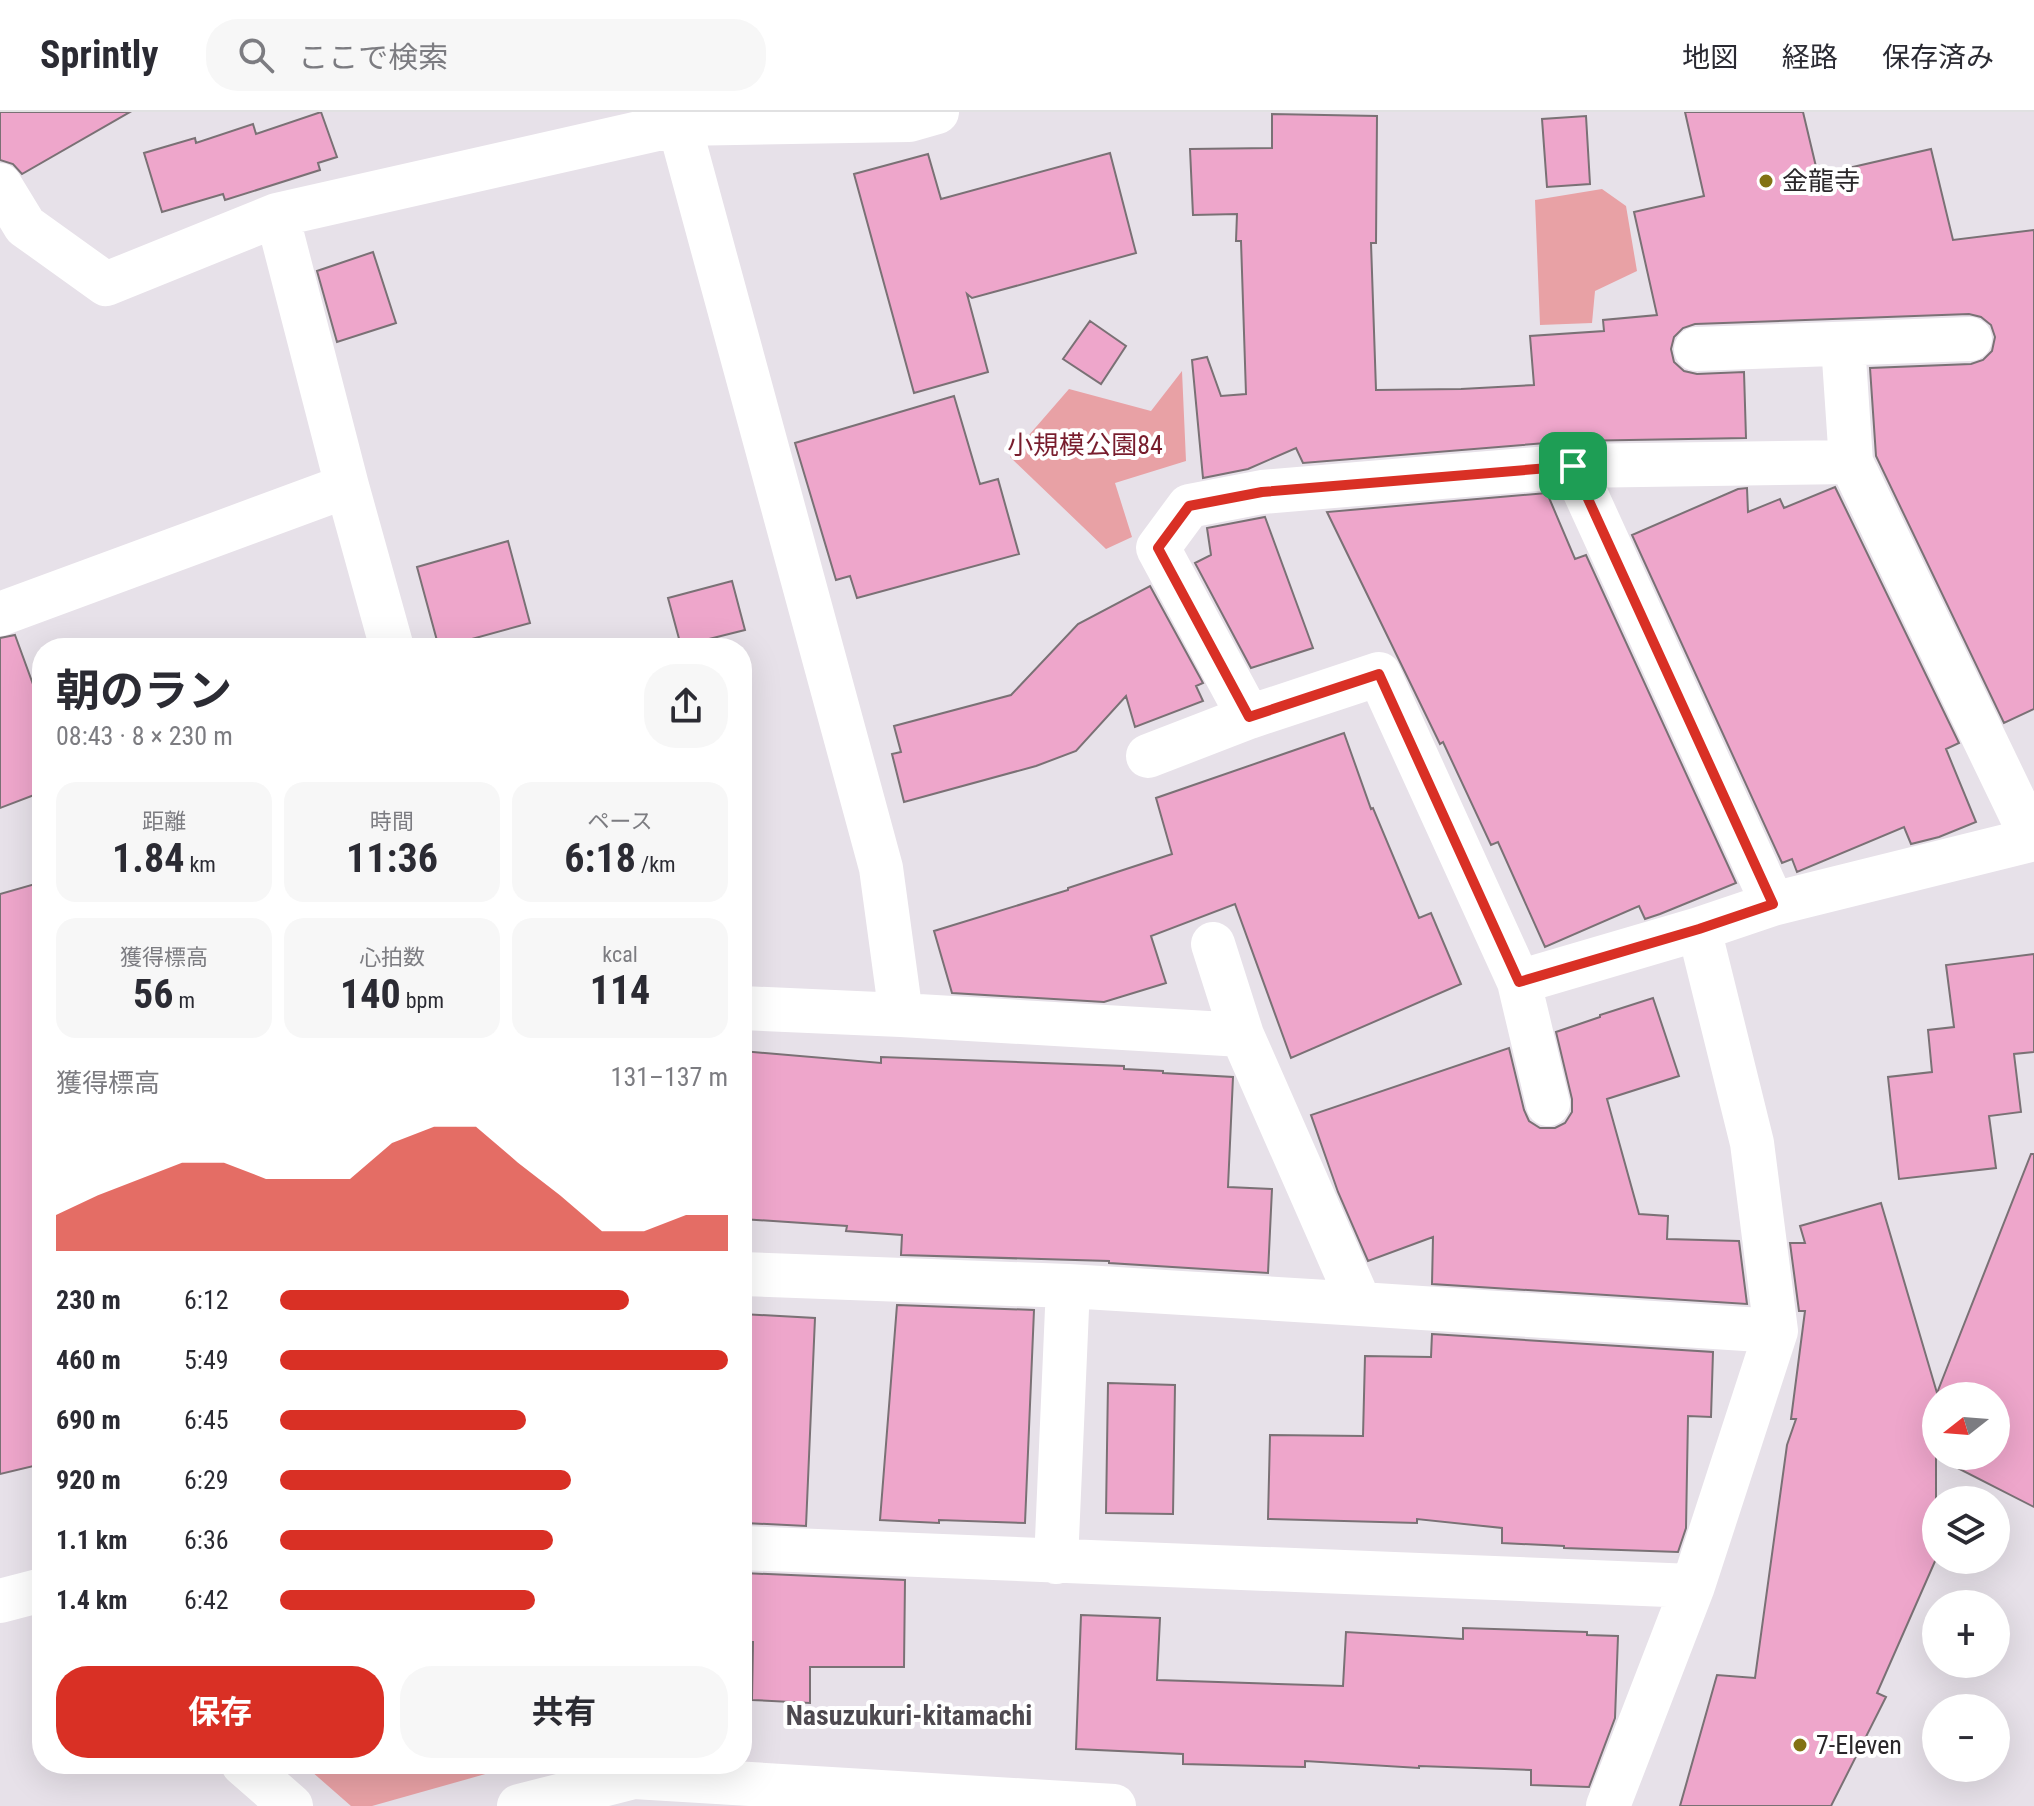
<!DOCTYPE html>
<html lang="ja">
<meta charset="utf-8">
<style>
:root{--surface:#fff;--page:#f7f7f7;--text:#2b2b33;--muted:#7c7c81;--line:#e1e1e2;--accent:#d93025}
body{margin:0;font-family:"Roboto Condensed","Noto Sans JP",sans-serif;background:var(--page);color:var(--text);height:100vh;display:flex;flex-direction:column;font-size:30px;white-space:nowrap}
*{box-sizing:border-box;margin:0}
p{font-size:26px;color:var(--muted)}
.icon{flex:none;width:44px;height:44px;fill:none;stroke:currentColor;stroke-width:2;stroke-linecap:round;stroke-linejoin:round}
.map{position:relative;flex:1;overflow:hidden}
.drawer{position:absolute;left:32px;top:526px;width:720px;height:1136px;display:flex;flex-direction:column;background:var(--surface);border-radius:32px;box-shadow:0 8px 32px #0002}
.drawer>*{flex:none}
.needle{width:52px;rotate:253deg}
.controls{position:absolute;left:1922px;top:1270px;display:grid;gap:16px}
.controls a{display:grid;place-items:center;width:88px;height:88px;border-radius:50%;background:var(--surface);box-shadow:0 8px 32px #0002;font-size:40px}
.pin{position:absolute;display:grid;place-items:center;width:68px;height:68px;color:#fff;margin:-34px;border-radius:16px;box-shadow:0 4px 12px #0006}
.round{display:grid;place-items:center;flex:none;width:84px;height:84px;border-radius:32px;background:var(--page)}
.summary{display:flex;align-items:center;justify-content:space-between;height:136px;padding:0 24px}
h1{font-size:44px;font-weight:700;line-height:60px}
.figures{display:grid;grid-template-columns:repeat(3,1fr);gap:12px;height:136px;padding:8px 24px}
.figures div{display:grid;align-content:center;border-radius:20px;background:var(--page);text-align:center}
.figures b{font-size:40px;font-weight:700}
.figures small{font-size:22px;font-weight:400}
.figures p{font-size:22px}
.chart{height:224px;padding:16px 24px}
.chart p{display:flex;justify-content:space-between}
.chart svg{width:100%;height:144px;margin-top:8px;fill:var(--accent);opacity:.7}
.cta{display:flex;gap:16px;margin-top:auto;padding:16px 24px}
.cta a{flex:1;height:92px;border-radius:32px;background:var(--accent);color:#fff;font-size:32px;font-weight:700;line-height:92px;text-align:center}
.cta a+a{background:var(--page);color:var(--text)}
ul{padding:0 24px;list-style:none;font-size:26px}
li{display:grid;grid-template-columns:128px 96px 1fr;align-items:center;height:60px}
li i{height:20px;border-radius:10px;background:var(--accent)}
header{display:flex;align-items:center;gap:48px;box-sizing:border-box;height:112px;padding:0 40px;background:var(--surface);border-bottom:2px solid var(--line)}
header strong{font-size:38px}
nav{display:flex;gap:44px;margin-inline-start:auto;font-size:28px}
.search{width:560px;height:72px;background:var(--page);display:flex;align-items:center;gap:20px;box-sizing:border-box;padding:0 28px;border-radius:32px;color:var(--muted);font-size:30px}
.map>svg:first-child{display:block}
.green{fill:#e8a1a5}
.building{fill:#eea6cb;stroke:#7a7175;stroke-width:2;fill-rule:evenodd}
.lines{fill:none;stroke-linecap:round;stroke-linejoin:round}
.minor{stroke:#fff;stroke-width:44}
.route-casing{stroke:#fff;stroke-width:16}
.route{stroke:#d93025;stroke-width:10}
.poi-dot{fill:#827214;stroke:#fff;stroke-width:3}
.labels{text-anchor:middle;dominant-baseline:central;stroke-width:8;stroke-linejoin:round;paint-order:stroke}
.poi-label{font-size:26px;fill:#2a272a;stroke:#fff;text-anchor:start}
.park-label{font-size:26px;fill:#781d2d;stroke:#fff}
.neighbourhood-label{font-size:28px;font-weight:bold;fill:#4e4950;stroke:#fff}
</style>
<header>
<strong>Sprintly</strong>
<div class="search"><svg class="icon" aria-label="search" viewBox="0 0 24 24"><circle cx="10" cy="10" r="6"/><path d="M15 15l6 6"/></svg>ここで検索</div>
<nav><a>地図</a><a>経路</a><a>保存済み</a></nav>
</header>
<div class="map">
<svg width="2034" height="1694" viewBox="0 0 2034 1694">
<rect width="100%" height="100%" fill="#e7e1e9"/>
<path class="green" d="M1602,77l24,17 11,65 -42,20 -3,32 -52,2 -5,-125z
M1182,259l4,90 -71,22 17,54 -26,12 -96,-92 59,-68 82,22z
M303,1652h218l-149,42h-21z"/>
<path class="building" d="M0,0h130l-108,62 -9,-10 -13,-4z
M321,0l16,45 -19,6 2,7 -95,30 -2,-6 -61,18 -18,-59 51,-15 1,5 57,-19 3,10z
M1685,0h118l15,63 113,-26 22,91 81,-10v479l-30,14 -128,-267 -6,-88 101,-4 12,-4 9,-9 3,-14 -4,-12 -10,-8 -12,-3 -274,10 -12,4 -9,9 -3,12 3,13 10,9 13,3 47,-2 2,66 -175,3 -268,22 -7,-15 -48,21 -45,9 -11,-118 15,-3 14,39 25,-2 -5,-153h-5l1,-27 -44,1 -3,-66 82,-1v-34l105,2 -1,127h-5l5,147 85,-1 73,-4 -4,-49 74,-5 -1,-11 54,-5 -23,-103 70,-16z
M1586,4l4,68 -43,3 -5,-68z
M1110,41l26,100 -164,45 -5,-4 21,78 -74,21 -60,-219 74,-20 13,45z
M373,140l23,71 -59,19 -20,-71z
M1090,209l36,25 -25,38 -38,-25z
M954,284l26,88 18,-5 21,75 -162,44 -7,-22 -14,4 -41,-137z
M1835,375l124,256 -13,6 30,73 -37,15 -28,7 -7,-17 -107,45 -5,-13 -10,4 -150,-328 106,-46 9,-1 1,24 32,-13 4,9z
M1547,381l28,66 11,-4 150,328 -76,31 -15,5 -6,-13 -94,41 -47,-105 -7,3 -48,-103 -3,2 -113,-232z
M1265,405l48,131 -62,20 -56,-105 16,-8 -4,-27z
M508,429l22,82 -91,25 -22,-81z
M732,469l13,49 -64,16 -13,-48z
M1150,474l53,97 -7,3 7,15 -68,26 -9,-31 -50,55 -40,15 -132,36 -12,-48 9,-2 -7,-26 117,-31 67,-71z
M15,523l27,74v83l-42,16v-170z
M1344,621l27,76 2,-1 46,110 12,-5 30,71 -170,74 -56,-154 -84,32 15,47 -62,19 -152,-9 -18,-62 134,-41v-2l104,-34 -16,-56z
M42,770v582l-42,10v-580z
M2034,842v98l-20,2 7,58 -32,4 7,52 -97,11 -11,-102 44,-5 -4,-42 26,-3 -8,-62z
M1653,886l26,78 -72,23 32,115 29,2 -1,23 72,2 8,63 -315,-20 1,-47 -65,24 -30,-69 -27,-77 198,-67 15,62 5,11 11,7h15l10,-5 7,-11v-13l-16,-67 44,-15v-2z
M742,939l139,12v-6l243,9v3l39,2v2l70,4 -5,110 44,2 -4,84 -159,-10v-2l-208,-6 1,-20 -56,-4 1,-5 -105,-7z
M2031,1042h3v353l-98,-50v102l-59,134 9,4 -55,109h-151l37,-131 38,3 32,-233 9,-26h-5l14,-108h-6l-9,-68h15l-5,-17 81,-23 56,190zM1936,1284h60v60h-60z
M897,1193l137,5 -9,213 -86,-3v3l-59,-3z
M742,1202l73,4 -9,208 -61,-3v-13h-3z
M1432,1222l281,18 -2,65 -23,-1 -2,112 -8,24 -114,-4v-2l-62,-3v-15l-85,-9v4l-149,-4 2,-84 93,1 2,-80 66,1z
M1108,1271l67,2 -2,129 -67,-1z
M743,1461l162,7 -1,87h-94v36l-58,-3 1,-58h-11z
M1081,1503l79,3 -3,62 186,6 3,-54 117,7v-11l124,4v3l31,1 -3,82 -26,69 -58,-2v-15l-112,-4v2l-114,-7v6l-122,-3v-10l-107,-5z"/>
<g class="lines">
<path class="minor" d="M679,12l202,744 20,147
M0,73l25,41 81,58 171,-69 402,-91 230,-4 28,-8
M277,103l70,271 45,162
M1843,232l8,118
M1696,237l274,-10
M1573,354l200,438
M0,502l347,-128
M1148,644l101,-39
M2032,726l-181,-376 -278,4 -311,26 -73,14 -31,42 91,169 130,-43 140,308 180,-53 74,-25 261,-65
M1213,832l29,91
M1519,870l29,122
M742,896l159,7 341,20 118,269 -292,-18 -326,-12
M1360,1192l416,27
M742,1436l951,38
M1056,1450l12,-276
M0,1489l42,-11
M243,1652l48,42
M519,1694l115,-29 480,29
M1608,1694l85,-220 83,-255 -24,-188 -53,-214"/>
</g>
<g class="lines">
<g class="route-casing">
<path id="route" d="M1573,354l200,438 -74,25 -180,53 -140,-308 -130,43 -91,-169 31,-42 73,-14z"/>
</g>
<use href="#route" class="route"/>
</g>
<g class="poi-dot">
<circle cx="1766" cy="69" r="8"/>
<circle cx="1800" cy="1633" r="8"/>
</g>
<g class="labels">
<g class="poi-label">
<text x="1782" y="69">金龍寺</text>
<text x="1816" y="1633">7-Eleven</text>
</g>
<g class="park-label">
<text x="1085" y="333">小規模公園84</text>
</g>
<g class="neighbourhood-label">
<text x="909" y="1603">Nasuzukuri-kitamachi</text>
</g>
</g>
</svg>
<div class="controls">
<a><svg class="needle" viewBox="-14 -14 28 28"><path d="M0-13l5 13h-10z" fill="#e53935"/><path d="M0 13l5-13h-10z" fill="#7c7c81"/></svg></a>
<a><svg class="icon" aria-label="layers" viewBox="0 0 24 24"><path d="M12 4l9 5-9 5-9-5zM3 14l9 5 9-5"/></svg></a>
<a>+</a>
<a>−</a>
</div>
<div class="pin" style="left:1573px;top:354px;background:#1e9e55"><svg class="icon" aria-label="arrive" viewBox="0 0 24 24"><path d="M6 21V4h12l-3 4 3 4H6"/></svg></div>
<section class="drawer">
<div class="summary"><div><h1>朝のラン</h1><p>08:43 · 8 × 230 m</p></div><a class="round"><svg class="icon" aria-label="share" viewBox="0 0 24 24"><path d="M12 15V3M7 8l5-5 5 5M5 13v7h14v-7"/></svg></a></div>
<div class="figures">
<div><p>距離</p><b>1.84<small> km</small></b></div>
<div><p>時間</p><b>11:36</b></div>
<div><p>ペース</p><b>6:18<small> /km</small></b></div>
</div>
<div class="figures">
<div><p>獲得標高</p><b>56<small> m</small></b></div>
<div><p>心拍数</p><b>140<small> bpm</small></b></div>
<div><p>kcal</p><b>114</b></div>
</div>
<div class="chart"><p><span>獲得標高</span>131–137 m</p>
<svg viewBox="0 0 160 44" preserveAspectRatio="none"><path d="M0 44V33L10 27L20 22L30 17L40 17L50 22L60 22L70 22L80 11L90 6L100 6L110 17L120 27L130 38L140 38L150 33L160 33V44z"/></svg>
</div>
<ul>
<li><b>230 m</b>6:12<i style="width:78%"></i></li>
<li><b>460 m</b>5:49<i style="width:100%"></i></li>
<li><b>690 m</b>6:45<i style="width:55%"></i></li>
<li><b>920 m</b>6:29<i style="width:65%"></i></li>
<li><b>1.1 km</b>6:36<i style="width:61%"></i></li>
<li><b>1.4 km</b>6:42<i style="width:57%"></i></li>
</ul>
<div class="cta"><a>保存</a><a>共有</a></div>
</section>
</div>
